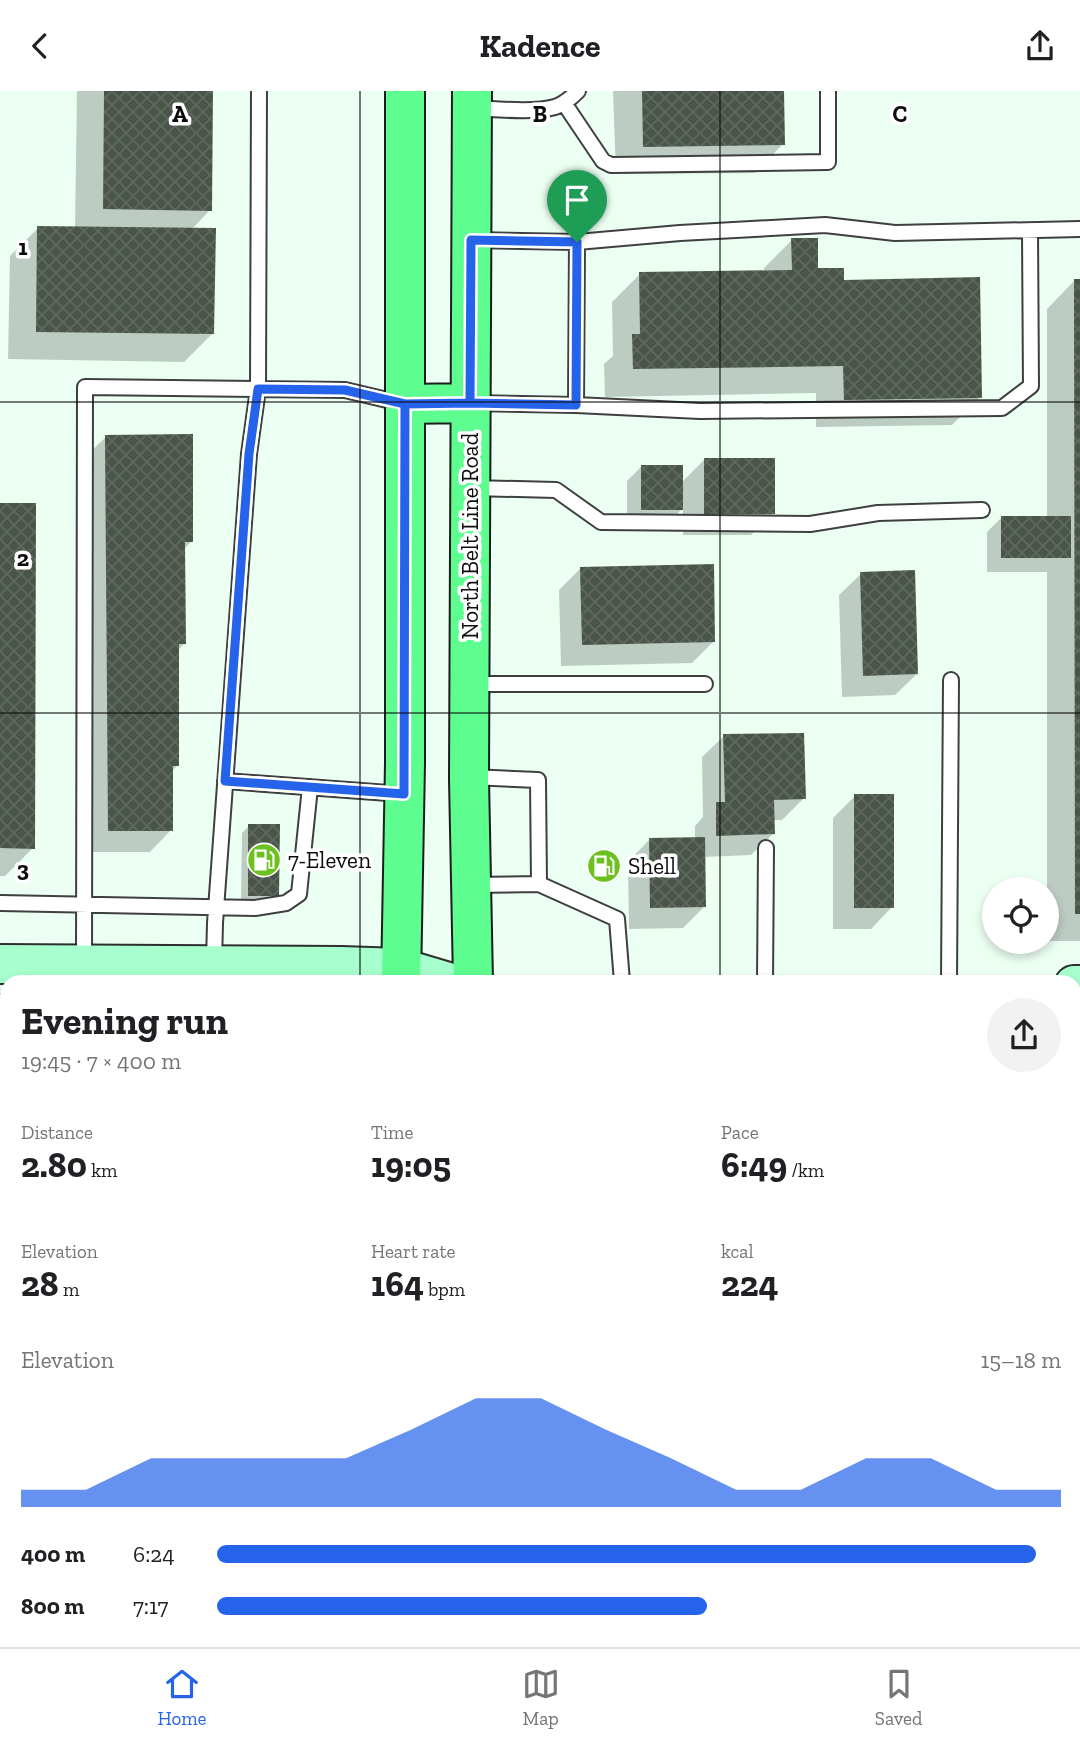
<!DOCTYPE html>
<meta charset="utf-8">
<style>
:root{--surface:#fff;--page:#f2f2f2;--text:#202124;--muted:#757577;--line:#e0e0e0;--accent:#2563eb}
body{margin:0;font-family:"Zilla Slab",serif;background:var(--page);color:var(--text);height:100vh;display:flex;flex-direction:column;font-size:26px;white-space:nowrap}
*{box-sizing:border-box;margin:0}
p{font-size:23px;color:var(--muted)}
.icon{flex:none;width:38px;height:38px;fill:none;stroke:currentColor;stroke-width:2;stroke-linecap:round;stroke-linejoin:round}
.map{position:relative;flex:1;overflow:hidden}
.details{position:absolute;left:0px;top:884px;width:1082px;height:674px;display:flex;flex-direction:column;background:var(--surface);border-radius:21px 21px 0 0;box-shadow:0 4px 10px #0003}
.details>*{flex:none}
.controls{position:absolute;left:982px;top:786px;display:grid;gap:14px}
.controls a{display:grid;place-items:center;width:77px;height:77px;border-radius:50%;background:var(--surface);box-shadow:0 4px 10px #0003;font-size:35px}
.pin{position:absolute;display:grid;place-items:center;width:60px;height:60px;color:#fff;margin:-72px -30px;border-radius:50% 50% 50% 0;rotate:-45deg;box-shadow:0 0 7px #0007}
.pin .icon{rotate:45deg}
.round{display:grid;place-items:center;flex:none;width:74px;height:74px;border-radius:37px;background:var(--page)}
.headline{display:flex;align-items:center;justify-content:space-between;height:119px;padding:0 21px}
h1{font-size:38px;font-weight:700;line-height:52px}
.metrics{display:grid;grid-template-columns:repeat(3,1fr);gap:10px;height:119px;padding:7px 21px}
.metrics div{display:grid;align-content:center}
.metrics b{font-size:35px;font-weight:700}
.metrics small{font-size:19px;font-weight:400}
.metrics p{font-size:19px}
.chart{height:196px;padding:14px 21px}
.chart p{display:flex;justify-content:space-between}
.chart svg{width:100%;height:126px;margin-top:7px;fill:var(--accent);opacity:.7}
ul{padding:0 21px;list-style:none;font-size:23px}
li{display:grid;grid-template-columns:112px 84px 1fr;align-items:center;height:52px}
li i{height:18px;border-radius:9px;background:var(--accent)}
header{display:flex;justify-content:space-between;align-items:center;height:91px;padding:0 21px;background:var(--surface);font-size:32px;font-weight:700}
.menu{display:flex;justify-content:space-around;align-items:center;height:98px;border-top:2px solid var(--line);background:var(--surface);font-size:19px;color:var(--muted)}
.menu a{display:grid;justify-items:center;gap:4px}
.menu .current{color:var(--accent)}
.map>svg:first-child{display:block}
.shadow{fill:#0003}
.building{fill:url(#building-cross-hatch)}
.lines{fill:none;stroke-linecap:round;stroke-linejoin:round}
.service-casing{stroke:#3f3f3f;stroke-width:18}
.secondary-casing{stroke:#2e2e2e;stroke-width:42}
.primary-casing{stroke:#1d1d1d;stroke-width:42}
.service{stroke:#fff;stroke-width:14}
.secondary{stroke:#a7ffce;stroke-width:38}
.primary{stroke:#5efd90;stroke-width:38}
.route-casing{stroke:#fff;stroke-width:14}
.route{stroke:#2563eb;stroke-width:9}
.grid{fill:none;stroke:#0c0c0c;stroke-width:2;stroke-opacity:0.55}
.labels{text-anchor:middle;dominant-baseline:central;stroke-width:7;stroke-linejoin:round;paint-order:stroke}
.street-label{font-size:23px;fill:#0c0c0c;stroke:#fff}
.poi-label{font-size:23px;fill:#0c0c0c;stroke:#fff;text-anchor:start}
.grid-label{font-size:23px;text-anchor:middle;font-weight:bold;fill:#0c0c0c;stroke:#fff;stroke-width:7;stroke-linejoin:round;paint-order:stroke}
</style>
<header><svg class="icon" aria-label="back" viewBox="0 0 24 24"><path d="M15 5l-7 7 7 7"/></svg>Kadence<svg class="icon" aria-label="share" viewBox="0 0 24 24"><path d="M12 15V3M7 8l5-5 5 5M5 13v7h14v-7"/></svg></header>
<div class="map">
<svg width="1080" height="1556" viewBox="0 0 1080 1556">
<defs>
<pattern id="building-cross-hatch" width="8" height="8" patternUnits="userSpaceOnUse" patternTransform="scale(1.75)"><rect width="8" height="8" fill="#495548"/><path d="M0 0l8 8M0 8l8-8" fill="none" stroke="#5f685e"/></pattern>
</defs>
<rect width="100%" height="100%" fill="#ecfff3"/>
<path class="shadow" d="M77,0h135l-2,119 -19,20 21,104 -28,28 -176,-3 2,-103 28,-28h37z
M613,0h169l1,53 -28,29 -139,1z
M792,149l24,30 26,11 138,116 -28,28 -136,2v-34l-211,4 -1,-33 9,-8 -1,-54 28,-28 124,-2v-4z
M1075,189h5v661h-33v-369h-60v-40l14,-14h46v-209z
M106,346l86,104 -9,9 1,94 -7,7 1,114 -7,7v58l-21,22h-63l-3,-394z
M704,369l69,53 -22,22h-68v-27l-16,16h-40v-43l14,-14 40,16z
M0,413l33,344 -28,28h-5z
M581,477l132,74 -21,21 -131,3 -2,-76z
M861,483l56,100 -22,21 -53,2 -3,-102z
M724,645l80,62 -22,22h-9v14l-22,21 -47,2v50l-21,21 -54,1 -1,-67 21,-22 46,-1v-13l8,-9 -1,-60z
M855,705l37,111 -21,22h-38v-111z
M249,735l29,69 -7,7h-30l1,-69z"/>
<path class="building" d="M104,0h109l-1,120 -109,-2z
M642,0h142l1,54 -142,2z
M37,135l179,2 -2,106 -178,-2z
M791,147h27v30h26v12l136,-3 2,121 -138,2 -1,-34 -210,3 -1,-35h8l-1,-62 153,-2z
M1074,188h6v635h-5z
M193,343v108h-8l1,102h-7v122h-6v65h-65l-3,-396z
M704,367h71v56h-71z
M641,374h42v45h-42z
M0,412h36l-1,346 -35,-1z
M1001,425h70v42h-70z
M714,473l1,78 -133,3 -2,-78z
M915,479l3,104 -55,2 -3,-104z
M804,642l2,66 -32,1 1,34 -59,2v-34h9l-2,-68z
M854,703h40v114h-40z
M248,733h32l-1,72h-31z
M705,746l1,70 -56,1 -1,-70z"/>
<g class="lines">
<g class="service-casing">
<path id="service" d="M564,12l39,58 8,4 217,-3v-71
M473,17c23,1 61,5 82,-1 9,-3 16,-9 23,-16
M577,151l103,-9 145,-8 70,8 185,-4
M472,312l104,2 1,-163 -104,-2
M576,314l124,6 302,-3 29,-22 -1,-155
M472,397l84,2 45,32 209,2 68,-11 104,-3
M471,593h234
M471,686l67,3 1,104 -68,1
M225,690l177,13
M539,793l78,35 5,63
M0,812l255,5 31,-5 13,-9 11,-107
M214,872l1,-40 34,-469 9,-65 1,-298
M84,873l1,-577 260,3 59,14
M765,891l1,-134
M949,891l2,-302
M1074,1013h6
M1074,1289h6
M1074,1387h6
M248,1550v6
M41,1556v-6"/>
</g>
<g class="secondary-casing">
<path id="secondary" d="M0,873l341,2 60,2 47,14
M1074,894h6
M0,923h7"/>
</g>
<g class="primary-casing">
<path id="primary" d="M472,0l-3,688 4,203
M405,313l65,-1
M401,891l4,-219v-672
M470,1550v6
M399,1556v-6"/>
</g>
<use href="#service" class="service"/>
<use href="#secondary" class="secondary"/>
<use href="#primary" class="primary"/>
</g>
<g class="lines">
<g class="route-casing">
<path id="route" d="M577,151l-106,-2 -1,163 -65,1 -60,-14 -87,-1 -9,65 -24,327 179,13 1,-390 65,-1 106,2 1,-163"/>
</g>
<use href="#route" class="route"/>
</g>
<path class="grid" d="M360,0v891M720,0v891M0,311h1080M0,622h1080M0,934h7M1074,934h6M0,1245h7M1074,1245h6M360,1550v6M720,1550v6"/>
<defs>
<g id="fuel-disc" transform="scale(1.75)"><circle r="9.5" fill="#6ec021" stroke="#fff"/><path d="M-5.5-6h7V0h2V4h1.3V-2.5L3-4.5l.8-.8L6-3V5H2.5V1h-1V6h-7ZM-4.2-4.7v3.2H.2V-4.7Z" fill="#fff"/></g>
</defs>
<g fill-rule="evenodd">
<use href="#fuel-disc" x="264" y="769"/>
<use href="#fuel-disc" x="604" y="775"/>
</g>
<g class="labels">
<g class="street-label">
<text transform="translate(470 445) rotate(-90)">North Belt Line Road</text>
</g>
<g class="poi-label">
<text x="288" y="769">7-Eleven</text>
<text x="628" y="775">Shell</text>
</g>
</g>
<g class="grid-label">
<text x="180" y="31">A</text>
<text x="540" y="31">B</text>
<text x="900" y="31">C</text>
<text x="23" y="164">1</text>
<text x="23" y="475">2</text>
<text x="23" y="786">3</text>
</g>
</svg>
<div class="controls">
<a><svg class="icon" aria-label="locate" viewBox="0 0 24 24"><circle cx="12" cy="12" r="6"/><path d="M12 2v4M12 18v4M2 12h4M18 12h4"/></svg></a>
</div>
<div class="pin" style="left:577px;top:151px;background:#1e9e55"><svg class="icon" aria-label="arrive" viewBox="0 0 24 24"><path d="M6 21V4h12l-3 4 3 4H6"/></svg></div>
<section class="details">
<div class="headline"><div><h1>Evening run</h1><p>19:45 · 7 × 400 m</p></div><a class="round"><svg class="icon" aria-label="share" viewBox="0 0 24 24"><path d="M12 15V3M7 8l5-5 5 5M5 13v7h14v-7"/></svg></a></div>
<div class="metrics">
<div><p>Distance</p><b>2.80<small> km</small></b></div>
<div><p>Time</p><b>19:05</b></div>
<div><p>Pace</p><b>6:49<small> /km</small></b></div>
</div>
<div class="metrics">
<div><p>Elevation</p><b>28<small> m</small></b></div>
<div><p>Heart rate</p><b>164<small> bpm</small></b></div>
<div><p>kcal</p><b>224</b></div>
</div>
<div class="chart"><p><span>Elevation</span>15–18 m</p>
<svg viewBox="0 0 160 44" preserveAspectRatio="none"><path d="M0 44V38L10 38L20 27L30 27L40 27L50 27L60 17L70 6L80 6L90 17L100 27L110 38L120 38L130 27L140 27L150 38L160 38V44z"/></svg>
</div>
<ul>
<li><b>400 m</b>6:24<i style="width:97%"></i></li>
<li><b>800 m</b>7:17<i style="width:58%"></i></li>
</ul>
</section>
</div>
<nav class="menu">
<a class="current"><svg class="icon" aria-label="home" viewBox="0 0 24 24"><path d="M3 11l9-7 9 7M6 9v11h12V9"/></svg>Home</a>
<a><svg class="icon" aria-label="map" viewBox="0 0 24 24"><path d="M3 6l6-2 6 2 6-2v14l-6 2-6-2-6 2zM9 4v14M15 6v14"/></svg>Map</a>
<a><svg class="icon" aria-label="saved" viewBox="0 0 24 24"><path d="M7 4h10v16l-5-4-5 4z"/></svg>Saved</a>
</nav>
